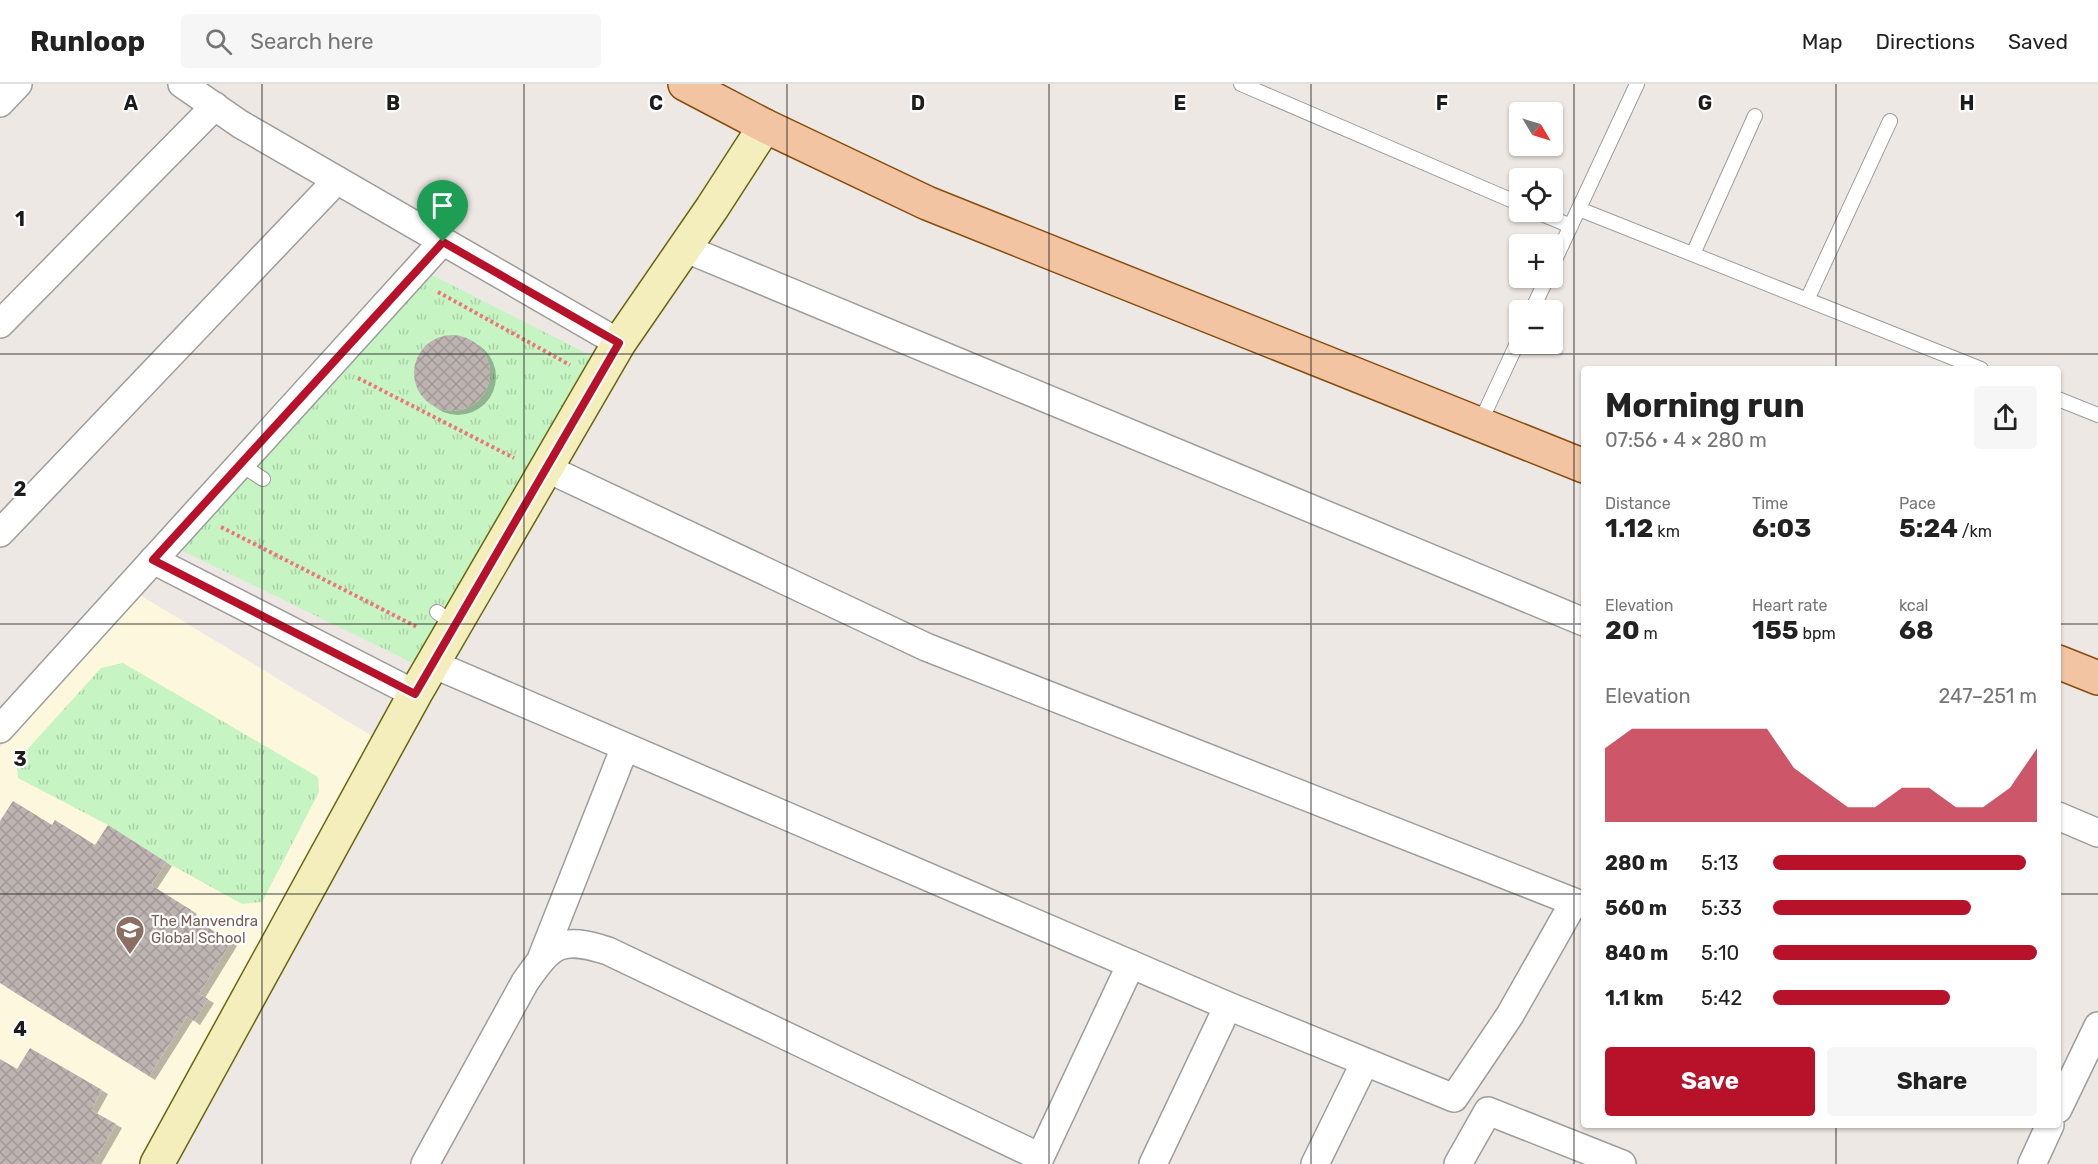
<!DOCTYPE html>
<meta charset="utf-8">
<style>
:root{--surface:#fff;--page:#f6f6f6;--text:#222;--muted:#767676;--line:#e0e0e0;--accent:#b8112a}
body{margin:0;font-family:Rubik,sans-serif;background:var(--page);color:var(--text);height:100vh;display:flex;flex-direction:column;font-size:22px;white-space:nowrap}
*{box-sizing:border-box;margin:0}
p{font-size:20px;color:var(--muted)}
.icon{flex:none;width:33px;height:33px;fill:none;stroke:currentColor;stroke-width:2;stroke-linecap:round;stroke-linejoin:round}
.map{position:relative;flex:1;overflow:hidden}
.sheet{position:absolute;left:1581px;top:282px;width:480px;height:762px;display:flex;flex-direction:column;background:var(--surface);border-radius:6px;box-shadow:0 2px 4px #0004}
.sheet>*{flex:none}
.needle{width:39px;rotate:128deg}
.controls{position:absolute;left:1509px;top:18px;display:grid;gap:12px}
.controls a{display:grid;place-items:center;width:54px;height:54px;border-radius:6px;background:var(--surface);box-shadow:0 2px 4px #0004;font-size:30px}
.pin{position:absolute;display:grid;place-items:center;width:51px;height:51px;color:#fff;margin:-62px -26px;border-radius:50% 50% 50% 0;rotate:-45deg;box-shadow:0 0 6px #0007}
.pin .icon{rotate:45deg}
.round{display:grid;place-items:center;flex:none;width:63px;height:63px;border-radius:6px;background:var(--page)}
.overview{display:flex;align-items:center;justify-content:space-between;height:102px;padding:0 24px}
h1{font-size:33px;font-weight:700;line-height:45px}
.metrics{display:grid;grid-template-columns:repeat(3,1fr);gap:9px;height:102px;padding:6px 24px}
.metrics div{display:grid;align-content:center}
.metrics b{font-size:26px;font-weight:700}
.metrics small{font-size:16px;font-weight:400}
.metrics p{font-size:16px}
.chart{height:168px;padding:12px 24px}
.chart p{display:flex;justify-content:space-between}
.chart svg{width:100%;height:108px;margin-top:6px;fill:var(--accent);opacity:.7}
.cta{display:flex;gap:12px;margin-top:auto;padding:12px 24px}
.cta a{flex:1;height:69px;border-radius:6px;background:var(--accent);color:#fff;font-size:24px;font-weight:700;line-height:69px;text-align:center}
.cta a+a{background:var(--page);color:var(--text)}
ul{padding:0 24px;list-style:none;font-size:20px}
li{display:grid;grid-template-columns:96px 72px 1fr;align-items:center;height:45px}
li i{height:15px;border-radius:8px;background:var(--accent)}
header{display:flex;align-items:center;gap:36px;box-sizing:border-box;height:84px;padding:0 30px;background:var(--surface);border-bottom:2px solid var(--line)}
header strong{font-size:28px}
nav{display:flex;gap:33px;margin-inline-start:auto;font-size:21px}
.search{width:420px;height:54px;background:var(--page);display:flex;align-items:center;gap:15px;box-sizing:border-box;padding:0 21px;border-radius:6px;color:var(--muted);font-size:22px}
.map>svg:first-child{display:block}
.education{fill:#fcf7dd}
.park{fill:url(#park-tufts)}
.building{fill:url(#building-cross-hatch);filter:url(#shadow)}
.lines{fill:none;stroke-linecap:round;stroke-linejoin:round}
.lane-casing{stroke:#9d9d9d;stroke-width:16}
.street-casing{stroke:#9d9d9d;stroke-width:30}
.secondary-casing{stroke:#69650e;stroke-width:36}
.primary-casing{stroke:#884d0d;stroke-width:36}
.path{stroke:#ed747a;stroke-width:4;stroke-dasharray:3 3;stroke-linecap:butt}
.lane{stroke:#fff;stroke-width:14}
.street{stroke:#fff;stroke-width:27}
.secondary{stroke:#f3eebb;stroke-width:33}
.primary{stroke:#f3c4a2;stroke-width:33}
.route-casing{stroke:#fff;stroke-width:12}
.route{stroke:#b8112a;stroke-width:8}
.grid{fill:none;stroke:#1c1c1c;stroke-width:1.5;stroke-opacity:0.55}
.labels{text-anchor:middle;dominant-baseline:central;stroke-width:4.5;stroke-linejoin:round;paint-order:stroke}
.education-label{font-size:15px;fill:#785e54;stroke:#fff;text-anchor:start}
.grid-label{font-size:20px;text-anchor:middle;font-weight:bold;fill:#1c1c1c;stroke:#fff;stroke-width:4.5;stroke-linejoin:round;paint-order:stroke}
</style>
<header>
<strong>Runloop</strong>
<div class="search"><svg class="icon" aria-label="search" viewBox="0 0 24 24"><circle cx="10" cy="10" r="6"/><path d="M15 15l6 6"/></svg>Search here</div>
<nav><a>Map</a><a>Directions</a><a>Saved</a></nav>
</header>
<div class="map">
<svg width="2098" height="1080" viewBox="0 0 2098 1080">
<defs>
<pattern id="park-tufts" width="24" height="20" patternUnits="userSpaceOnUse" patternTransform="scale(1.5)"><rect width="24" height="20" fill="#c6f4c3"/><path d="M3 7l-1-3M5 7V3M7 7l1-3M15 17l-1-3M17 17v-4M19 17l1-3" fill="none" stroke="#aad1a7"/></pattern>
<pattern id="building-cross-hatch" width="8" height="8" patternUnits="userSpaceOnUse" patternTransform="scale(1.5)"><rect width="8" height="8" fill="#bdb3b0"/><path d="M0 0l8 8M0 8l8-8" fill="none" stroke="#a29997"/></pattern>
<filter id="shadow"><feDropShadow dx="6" dy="4" stdDeviation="0" flood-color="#0004"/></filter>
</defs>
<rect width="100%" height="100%" fill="#ede8e3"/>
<path class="education" d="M140,511l240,146 -235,423h-145v-417z"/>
<path class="park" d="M428,189l164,83 -177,308 -236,-115z
M123,579l195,114 1,15 -57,110 -20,2 -76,-42 -58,-37 -90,-47 -2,-16 85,-94z"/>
<path class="building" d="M414 289a38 38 0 1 1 76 0a38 38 0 1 1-76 0Z
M13,717l39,24 3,-5 40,25 13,-20 58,37 -15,23 40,25 -3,5 43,27 -32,52 9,5 -14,22 -7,-5 -38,60 -149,-93v-162z
M30,964l72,42 -11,20 25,14 -23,40h-93v-105l17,10z"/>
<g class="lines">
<g class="lane-casing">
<path id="lane" d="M1241,0l279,120
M1579,125l402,160
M1537,128l34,14
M1693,170l62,-138
M1552,182l85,-182
M1807,216l83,-179
M1532,226l15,-32
M2058,315l40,16
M1480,339l40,-86
M240,380l23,15
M437,528l18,13"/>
</g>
<g class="street-casing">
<path id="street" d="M182,0l58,40 379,219
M0,19l18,-19
M684,164l900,374
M0,240l215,-218
M0,449l337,-353
M153,476l262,134
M433,580l795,342 226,92 56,-83 64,-113 -648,-255 -380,-179
M0,645l443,-488
M2058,732l40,17
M542,873l83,-210
M2058,1025l40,-83
M425,1080l100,-182c27,-39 36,-46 83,-31l432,206
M1037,1080l94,-200
M1153,1080l75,-158
M1315,1080l50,-102
M1458,1080l30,-53 134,53
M2032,1080l18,-39"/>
</g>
<g class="secondary-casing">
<path id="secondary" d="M157,1080l258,-470 204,-351 93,-135 53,-82"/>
</g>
<g class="primary-casing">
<path id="primary" d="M685,0l80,42 162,77 657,263
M2058,578l40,16"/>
</g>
<path class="path" d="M438,208l132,73
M358,294l156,80
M221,443l196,100"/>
<use href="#lane" class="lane"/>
<use href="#street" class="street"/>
<use href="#secondary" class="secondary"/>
<use href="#primary" class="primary"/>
</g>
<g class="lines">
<g class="route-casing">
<path id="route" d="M443,158l176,101 -204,351 -262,-134z"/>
</g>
<use href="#route" class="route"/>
</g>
<path class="grid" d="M262,0v1080M524,0v1080M787,0v1080M1049,0v1080M1311,0v1080M1574,0v1080M1836,0v285M0,270h2098M0,540h1584M2058,540h40M0,810h1584M2058,810h40M1836,1041v39"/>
<defs>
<g id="school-pin" transform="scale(1.5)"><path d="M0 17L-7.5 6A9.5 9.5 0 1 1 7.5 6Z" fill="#8d6e63" stroke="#fff"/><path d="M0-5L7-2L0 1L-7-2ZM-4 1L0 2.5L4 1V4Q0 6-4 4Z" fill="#fff"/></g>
</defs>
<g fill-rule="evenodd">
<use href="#school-pin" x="130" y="846"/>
</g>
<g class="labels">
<g class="education-label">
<text x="151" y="837">The Manvendra<tspan x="151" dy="17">Global School</tspan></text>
</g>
</g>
<g class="grid-label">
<text x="131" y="26">A</text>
<text x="393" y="26">B</text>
<text x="656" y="26">C</text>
<text x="918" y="26">D</text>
<text x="1180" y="26">E</text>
<text x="1442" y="26">F</text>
<text x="1705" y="26">G</text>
<text x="1967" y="26">H</text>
<text x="20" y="142">1</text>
<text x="20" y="412">2</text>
<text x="20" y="682">3</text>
<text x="20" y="952">4</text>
</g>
</svg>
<div class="controls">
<a><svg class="needle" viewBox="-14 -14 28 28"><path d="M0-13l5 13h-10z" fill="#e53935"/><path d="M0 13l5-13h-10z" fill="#767676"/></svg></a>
<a><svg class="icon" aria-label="locate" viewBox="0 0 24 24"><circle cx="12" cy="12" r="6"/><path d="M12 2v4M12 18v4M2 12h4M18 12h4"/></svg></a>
<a>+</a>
<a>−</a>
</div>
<div class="pin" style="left:443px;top:158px;background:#1e9e55"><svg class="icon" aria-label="arrive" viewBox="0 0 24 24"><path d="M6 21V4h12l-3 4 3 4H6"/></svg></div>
<section class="sheet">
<div class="overview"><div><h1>Morning run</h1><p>07:56 · 4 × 280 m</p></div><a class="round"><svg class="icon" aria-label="share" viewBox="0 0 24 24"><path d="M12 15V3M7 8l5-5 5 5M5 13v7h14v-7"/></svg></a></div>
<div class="metrics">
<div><p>Distance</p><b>1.12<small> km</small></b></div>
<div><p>Time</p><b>6:03</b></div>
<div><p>Pace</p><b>5:24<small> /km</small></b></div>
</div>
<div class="metrics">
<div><p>Elevation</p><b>20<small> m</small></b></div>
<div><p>Heart rate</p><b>155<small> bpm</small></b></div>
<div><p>kcal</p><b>68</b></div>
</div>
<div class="chart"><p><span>Elevation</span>247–251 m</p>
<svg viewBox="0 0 160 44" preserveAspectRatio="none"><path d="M0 44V14L10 6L20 6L30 6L40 6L50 6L60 6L70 22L80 30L90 38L100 38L110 30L120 30L130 38L140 38L150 30L160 14V44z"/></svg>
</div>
<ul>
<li><b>280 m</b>5:13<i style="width:96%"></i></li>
<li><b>560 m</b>5:33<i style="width:75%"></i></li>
<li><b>840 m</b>5:10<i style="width:100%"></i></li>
<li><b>1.1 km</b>5:42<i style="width:67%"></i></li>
</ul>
<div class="cta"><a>Save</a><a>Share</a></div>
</section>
</div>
